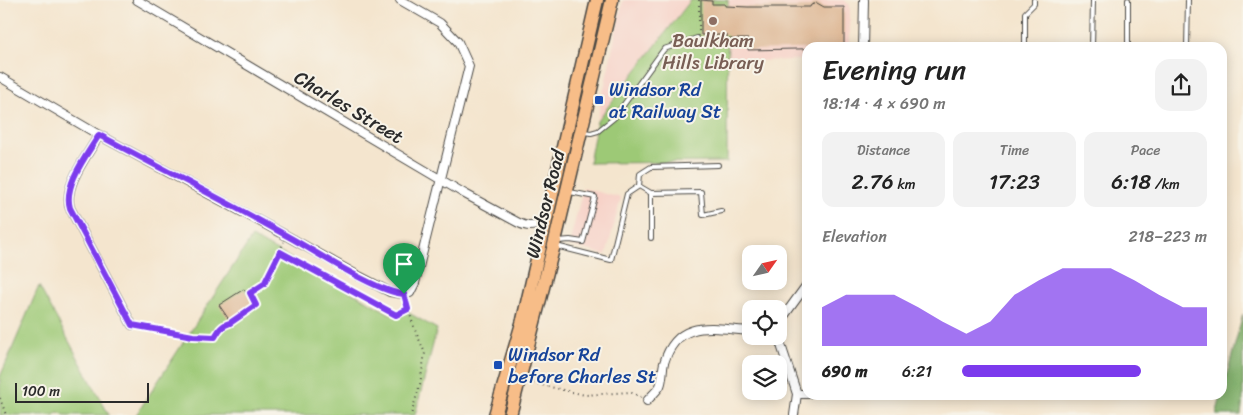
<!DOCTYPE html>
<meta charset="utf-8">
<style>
:root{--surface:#fff;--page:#f2f2f2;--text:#222;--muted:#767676;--accent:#7c3aed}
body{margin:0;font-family:Sriracha,sans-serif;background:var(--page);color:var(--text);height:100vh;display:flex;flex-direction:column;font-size:19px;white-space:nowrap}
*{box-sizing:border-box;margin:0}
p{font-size:16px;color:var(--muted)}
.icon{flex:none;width:28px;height:28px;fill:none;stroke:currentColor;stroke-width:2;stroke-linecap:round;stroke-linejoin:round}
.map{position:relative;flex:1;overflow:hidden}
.side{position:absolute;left:802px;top:42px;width:425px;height:358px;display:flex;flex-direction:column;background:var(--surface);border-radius:15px;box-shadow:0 2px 12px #0003}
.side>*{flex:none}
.needle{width:32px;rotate:56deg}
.tools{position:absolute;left:742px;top:245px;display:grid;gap:10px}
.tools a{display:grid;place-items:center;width:45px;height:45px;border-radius:10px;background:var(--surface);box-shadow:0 2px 12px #0003;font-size:25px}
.scale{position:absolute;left:15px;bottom:12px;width:134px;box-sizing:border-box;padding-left:5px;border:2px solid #2b2b2b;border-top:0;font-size:14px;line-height:18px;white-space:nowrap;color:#2b2b2b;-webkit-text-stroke:4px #f7f3e8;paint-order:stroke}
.pin{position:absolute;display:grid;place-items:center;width:42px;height:42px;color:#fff;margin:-51px -21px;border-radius:50% 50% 50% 0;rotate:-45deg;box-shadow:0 0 5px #0007}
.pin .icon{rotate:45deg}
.round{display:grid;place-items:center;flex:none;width:52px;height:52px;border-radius:15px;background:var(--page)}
.head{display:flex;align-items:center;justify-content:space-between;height:85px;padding:0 20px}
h1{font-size:28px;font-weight:600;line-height:38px}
.stats{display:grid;grid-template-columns:repeat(3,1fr);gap:8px;height:85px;padding:5px 20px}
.stats div{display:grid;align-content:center;border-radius:12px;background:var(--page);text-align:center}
.stats b{font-size:21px;font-weight:600}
.stats small{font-size:14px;font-weight:400}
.stats p{font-size:14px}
.chart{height:140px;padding:10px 20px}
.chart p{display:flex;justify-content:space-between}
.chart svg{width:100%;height:90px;margin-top:5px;fill:var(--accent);opacity:.7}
ul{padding:0 20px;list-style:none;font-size:16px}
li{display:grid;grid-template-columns:80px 60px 1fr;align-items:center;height:38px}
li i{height:12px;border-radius:6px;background:var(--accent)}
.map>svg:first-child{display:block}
.built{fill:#f7d1c7}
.green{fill:#9dc976;stroke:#647a50}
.forest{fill:#7ead67;stroke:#546c49}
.building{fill:#ddb592}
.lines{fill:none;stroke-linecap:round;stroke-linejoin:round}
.service-casing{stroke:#494743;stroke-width:6}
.minor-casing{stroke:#494743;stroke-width:10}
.primary-casing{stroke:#494743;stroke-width:15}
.path{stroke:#494743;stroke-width:2;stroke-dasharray:1 4;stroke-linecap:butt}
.service{stroke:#fff;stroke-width:4}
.minor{stroke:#fff;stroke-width:8}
.primary{stroke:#f7bd88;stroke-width:12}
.route-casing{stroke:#fff;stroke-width:10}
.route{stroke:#7c3aed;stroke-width:6}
.education-dot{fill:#8d6e63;stroke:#f7f3e8;stroke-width:2}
.transit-dot{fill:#1a4fb4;stroke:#f7f3e8;stroke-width:2}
.labels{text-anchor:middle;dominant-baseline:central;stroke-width:4;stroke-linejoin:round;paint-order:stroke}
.education-label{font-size:19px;fill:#785e54;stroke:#f7f3e8}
.transit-label{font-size:19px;fill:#164399;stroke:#f7f3e8;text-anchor:start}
.street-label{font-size:19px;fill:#2b2b2b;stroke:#f7f3e8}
</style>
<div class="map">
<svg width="1243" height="415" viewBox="0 0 1243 415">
<rect width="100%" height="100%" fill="#f7f3e8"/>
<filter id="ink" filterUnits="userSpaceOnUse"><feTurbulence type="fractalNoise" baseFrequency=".02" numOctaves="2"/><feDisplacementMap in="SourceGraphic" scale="10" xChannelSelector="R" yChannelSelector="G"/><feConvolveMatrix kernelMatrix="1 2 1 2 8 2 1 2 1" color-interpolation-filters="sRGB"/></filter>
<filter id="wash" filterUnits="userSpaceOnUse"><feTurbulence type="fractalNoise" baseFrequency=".0096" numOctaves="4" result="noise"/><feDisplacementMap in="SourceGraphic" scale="20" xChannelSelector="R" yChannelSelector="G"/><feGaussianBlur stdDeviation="1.12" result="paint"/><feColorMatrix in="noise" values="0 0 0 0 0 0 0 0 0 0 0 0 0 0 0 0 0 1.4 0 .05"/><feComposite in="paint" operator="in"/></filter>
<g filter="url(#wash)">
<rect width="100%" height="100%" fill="#f4e5ce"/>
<path class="built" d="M623,0h68l-94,121z
M728,0h116l6,5v42l-42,1 -1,12 -80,1z
M583,188l38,10 -15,57 -37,-10z"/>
<path class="green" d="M691,0h37l-1,162 -138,1 8,-42z
M252,237l144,80 11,-5 30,17 -22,86h-279z
M39,286l70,129h-44l-7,-3 -4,3h-54v-38z"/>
<path class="forest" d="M1243,314v85l-2,16h-25z"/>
<g id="blocks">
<path class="building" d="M701,0l11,1v3h13v2l23,1h62l1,-2 6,-2 7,4h20v41l-96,2v-11h-21v-4h-26z
M244,289l10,16 -24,16 -11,-16z"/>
</g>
</g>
<g filter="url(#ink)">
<use href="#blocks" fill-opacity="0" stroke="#494743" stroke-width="1"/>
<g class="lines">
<g class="service-casing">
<path id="service" d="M1128,0v48
M1025,48v-35l9,-9v-4
M1092,48l1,-48
M1187,48l1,-48
M584,132l7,1 7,-2 16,-13 50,-69 33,-11
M639,186l12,7 50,-1 2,23 18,-4
M651,238v-45
M558,241l12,-1 13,2 12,-45 -25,-5
M556,246l55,14 16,-66 12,-8 1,-12 11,-7 67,-2"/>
</g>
<g class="minor-casing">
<path id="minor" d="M137,0l328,194 52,28c11,6 20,6 28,-4
M863,48l1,-48
M0,77l99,58 188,101 72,40 31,16 14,2 6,-1 5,-10 54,-217 -11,-24 -18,-19 -40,-23
M99,135c-11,20 -36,50 -29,73l62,117
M797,394h11
M647,401c4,-5 10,-10 13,-15 3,-7 2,-16 4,-23 14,-46 50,-34 87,-32
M794,415l3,-21 -16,-49 -2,-14 5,-15 24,-33"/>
</g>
<g class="primary-casing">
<path id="primary" d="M495,415l28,-95 74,-320
M510,415l45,-174 57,-241"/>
</g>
<path class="path" d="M699,0v32
M280,252l116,63 12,-6
M248,294l16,-10 20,-42
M406,302l9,28 10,23 -5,31 -9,31
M140,326l53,10 22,1 5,-9 10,-5 26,-18 -6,-12
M533,383l52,12 45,-3 11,5
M0,398l6,17"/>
<use href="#service" class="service"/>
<use href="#minor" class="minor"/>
<use href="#primary" class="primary"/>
</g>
</g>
<g class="lines" filter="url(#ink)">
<g class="route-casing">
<path id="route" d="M99,135c63,34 128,67 190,102 26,14 89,56 115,57l4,15 -12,6 -116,-63 -16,32 -14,9 6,12 -26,18c-8,2 -11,7 -15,14l-22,-1 -61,-11 -62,-117c-7,-23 17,-53 29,-73z"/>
</g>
<use href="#route" class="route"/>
</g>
<circle class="education-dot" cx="713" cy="21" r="5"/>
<g class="transit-dot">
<rect x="594" y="95" width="10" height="10" rx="2.5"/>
<rect x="493" y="360" width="10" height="10" rx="2.5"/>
</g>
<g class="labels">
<g class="education-label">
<text x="713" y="40">Baulkham<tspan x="713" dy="22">Hills Library</tspan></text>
</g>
<g class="transit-label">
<text x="609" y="89">Windsor Rd<tspan x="609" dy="22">at Railway St</tspan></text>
<text x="508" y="354">Windsor Rd<tspan x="508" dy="22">before Charles St</tspan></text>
</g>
<g class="street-label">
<text transform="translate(349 107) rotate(31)">Charles Street</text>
<text transform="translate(545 204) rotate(-76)">Windsor Road</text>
</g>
</g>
</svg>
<div class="tools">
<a><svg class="needle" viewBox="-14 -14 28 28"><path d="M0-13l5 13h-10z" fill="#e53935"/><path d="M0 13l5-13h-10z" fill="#767676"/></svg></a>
<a><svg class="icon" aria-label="locate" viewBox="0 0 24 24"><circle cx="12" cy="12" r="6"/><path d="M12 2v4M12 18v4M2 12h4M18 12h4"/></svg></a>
<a><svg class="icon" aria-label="layers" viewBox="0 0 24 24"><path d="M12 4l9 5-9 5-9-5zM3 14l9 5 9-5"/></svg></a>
</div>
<div class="scale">100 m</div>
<div class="pin" style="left:404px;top:294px;background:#1e9e55"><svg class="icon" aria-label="arrive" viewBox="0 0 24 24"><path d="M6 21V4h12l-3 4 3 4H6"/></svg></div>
<section class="side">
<div class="head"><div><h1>Evening run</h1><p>18:14 · 4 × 690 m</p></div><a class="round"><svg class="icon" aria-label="share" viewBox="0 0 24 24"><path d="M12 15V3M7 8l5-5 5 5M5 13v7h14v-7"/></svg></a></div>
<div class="stats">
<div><p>Distance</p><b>2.76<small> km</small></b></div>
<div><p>Time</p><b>17:23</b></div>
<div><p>Pace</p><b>6:18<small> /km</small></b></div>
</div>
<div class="chart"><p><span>Elevation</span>218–223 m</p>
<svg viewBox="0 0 160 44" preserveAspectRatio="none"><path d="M0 44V25L10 19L20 19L30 19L40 25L50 32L60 38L70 32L80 19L90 12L100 6L110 6L120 6L130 12L140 19L150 25L160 25V44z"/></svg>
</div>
<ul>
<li><b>690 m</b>6:21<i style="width:73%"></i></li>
</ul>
</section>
</div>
